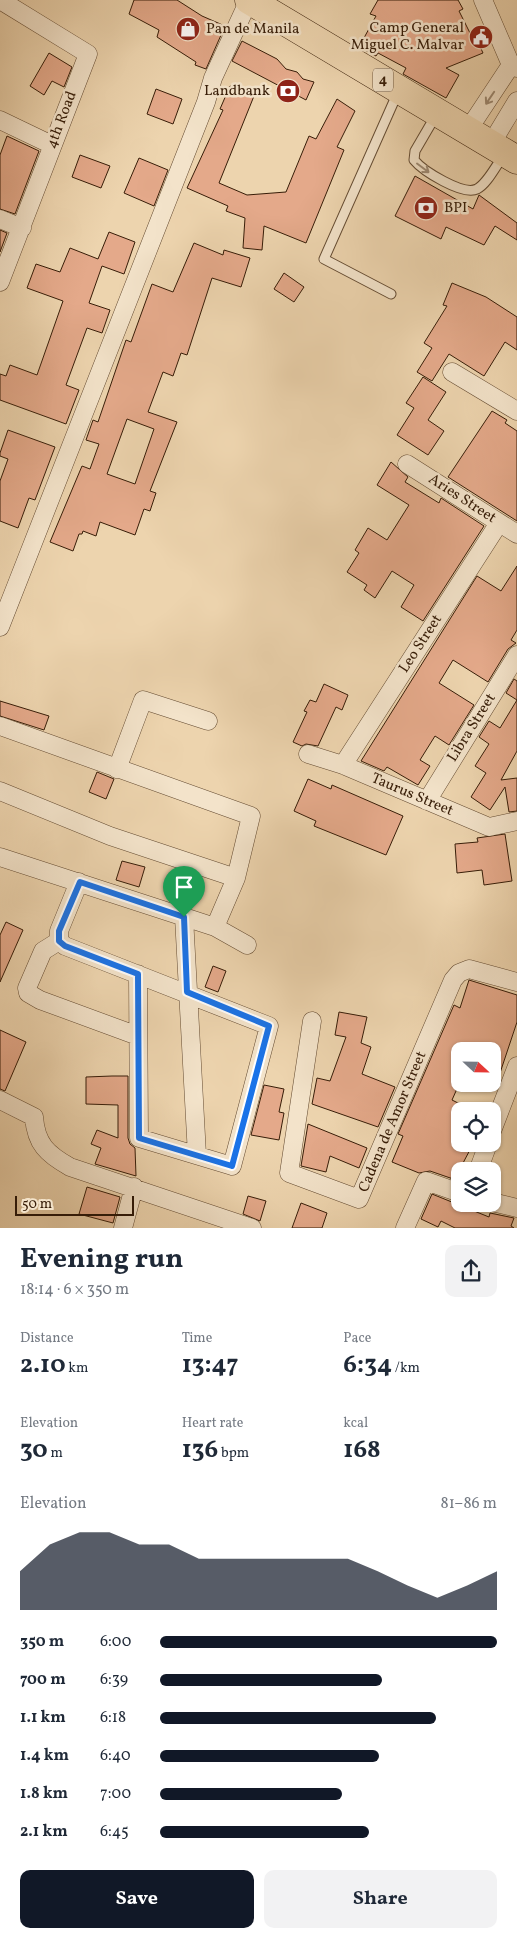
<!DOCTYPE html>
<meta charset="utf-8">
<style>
:root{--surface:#fff;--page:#f2f2f3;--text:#1f2937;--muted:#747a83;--accent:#111827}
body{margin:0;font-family:Vollkorn,serif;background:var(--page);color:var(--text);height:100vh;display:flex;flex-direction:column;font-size:19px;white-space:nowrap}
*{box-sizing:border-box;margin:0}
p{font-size:16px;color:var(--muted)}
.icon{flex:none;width:28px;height:28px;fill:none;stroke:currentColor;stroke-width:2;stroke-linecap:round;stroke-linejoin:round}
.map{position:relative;height:1228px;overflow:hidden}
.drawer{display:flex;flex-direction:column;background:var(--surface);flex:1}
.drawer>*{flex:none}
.needle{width:32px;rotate:112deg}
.fabs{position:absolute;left:451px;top:1042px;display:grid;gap:10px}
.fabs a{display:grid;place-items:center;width:50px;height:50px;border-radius:10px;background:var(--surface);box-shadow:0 1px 4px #0004;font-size:25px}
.scale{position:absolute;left:15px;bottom:12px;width:119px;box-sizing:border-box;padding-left:5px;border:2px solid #371d08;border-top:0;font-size:14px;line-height:18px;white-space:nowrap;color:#371d08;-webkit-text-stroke:4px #f3e3ca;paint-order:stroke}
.pin{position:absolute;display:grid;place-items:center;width:42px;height:42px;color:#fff;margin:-51px -21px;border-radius:50% 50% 50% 0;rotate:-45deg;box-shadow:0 0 5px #0007}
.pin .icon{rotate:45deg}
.round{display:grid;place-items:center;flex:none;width:52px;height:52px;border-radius:10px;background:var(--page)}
.summary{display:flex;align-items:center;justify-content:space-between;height:85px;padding:0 20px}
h1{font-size:28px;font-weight:700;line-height:38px}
.figures{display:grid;grid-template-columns:repeat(3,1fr);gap:8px;height:85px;padding:5px 20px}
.figures div{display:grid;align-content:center}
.figures b{font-size:25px;font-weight:700}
.figures small{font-size:14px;font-weight:400}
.figures p{font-size:14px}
.chart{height:140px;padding:10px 20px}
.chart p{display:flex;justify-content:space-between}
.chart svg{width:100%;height:90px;margin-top:5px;fill:var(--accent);opacity:.7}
.cta{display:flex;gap:10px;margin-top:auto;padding:10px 20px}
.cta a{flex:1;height:58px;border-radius:10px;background:var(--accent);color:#fff;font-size:20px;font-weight:700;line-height:58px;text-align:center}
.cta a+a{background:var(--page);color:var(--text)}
ul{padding:0 20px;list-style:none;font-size:16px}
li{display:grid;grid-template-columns:80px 60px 1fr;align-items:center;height:38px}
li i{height:12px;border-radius:6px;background:var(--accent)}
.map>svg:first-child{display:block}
.building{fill:#e4a98a;stroke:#371d08;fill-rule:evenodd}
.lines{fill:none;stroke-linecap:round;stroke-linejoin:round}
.lane-casing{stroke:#644b32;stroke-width:11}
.street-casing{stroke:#644b32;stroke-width:19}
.primary-casing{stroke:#371d08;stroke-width:29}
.lane{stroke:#f3e3ca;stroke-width:9}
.street{stroke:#f3e3ca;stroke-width:18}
.primary{stroke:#edd4ae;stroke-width:28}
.oneway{stroke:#9e8a73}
.route-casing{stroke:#fff;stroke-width:10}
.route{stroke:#1a73e8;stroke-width:6}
.labels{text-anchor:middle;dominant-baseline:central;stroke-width:5;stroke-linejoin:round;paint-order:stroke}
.shield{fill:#f3e3ca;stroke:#6f5842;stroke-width:1}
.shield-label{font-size:14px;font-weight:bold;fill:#371d08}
.poi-label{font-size:15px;fill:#371d08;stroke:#f3e3ca;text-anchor:end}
.street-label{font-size:15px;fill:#371d08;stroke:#f3e3ca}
</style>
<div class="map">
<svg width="517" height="1228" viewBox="0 0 517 1228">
<rect width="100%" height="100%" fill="#edd4ae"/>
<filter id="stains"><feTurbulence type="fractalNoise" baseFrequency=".004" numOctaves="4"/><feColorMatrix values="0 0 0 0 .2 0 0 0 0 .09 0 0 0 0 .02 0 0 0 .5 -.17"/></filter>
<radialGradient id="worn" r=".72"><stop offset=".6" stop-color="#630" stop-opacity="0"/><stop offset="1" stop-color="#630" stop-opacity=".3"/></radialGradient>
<path class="building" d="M134,0h43l25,16 23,10 -19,43 -11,-4 1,-3 -39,-25 2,-7 -30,-16z
M378,0h80l5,9 -4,2 15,30 3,-1 6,13 -37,15 13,7 -13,23 -43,-24 3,-6 -28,-15 -2,3 -17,-9 17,-31 -6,-2z
M242,41l35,18 9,10 11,3 6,7 11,3 -8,18 -74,-39z
M49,53l23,14 -8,20 -12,-6 -8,14 -14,-9z
M230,86l24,10 -35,87 28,12 39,-3 23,-56 7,3 21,-40 18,12 -18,36 7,3 -38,93 -42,-17 -2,24 -19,-2 2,-30 -19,-7 2,-5 -41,-18 36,-78 -3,-1z
M156,89l26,10 -9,25 -26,-10z
M7,136l32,15 -24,63 -15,-5v-54z
M80,155l30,11 -9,22 -29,-11z
M139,158l29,12 -14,36 -30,-13z
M415,176l58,33 6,-14 38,28v17l-22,-14 -11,19 -38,-18 -5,12 -46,-23z
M0,230l7,3 -7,19z
M109,232l26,10 -11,32 -22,-8 -13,37 21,7 -8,23 -15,-5 -21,57 13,5 -13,34 -66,-24v-26l6,2 4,-11 27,10 26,-74 -36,-13 9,-24 24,8 10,-24 28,11z
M194,243l29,12 1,-5 26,8 -9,29 -29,-9 -25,77 -6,-2 -8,23 -10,-4 -15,40 29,10 -27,69 6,2 -6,18 -6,-2 -9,26 -35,-13 -4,14 -13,-5 -1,3h-3l-6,17 -23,-9 32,-76 8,3 9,-25 -13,-4 7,-20 5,2 28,-82 5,2 21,-58 21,8zM127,419l27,10 -19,55 -28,-10z
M284,273l20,14 -10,15 -20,-13z
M452,283l34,14 31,20v33l-12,-8 -21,34 -35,-22 -17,27 -15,-9 15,-24 -8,-5 23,-37 -4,-1z
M423,377l23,15 -18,28 16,11 -16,24 -31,-20 17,-27 -8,-5z
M492,411l15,9 -2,3 12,8v90l-69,-44z
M8,430l47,17 -20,53 -6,-2 -11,30 -18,-7v-40l8,-22 -8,-3v-3z
M391,462l17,15 -3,5 34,21 2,-5 43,28 -61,95 -22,-14 13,-22 -22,-14 -17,27 -11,-8 3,-5 -20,-13 12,-19 -4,-3 13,-22 19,12 22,-35 -32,-20z
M517,566v64l-6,10 5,3 -8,6 -20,33 -35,-22 -14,23 35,22 -25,40 -14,-9 -15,24 10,6 -12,19 -31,-18 -3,4 -23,-10 116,-185 24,15z
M514,679l3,2v70l-16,29 16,-2v33l-8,1 -4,-25 -15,23 -19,-13 15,-24 -11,-7 14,-22 -10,-7 10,-16 11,7 17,-28 -11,-7z
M324,684l24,11 -6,15 -6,-3 -18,39 -12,-2 -4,2 -9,-4 14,-30 -3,-1 6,-11 6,2z
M0,701l49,15 -5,14 -44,-14z
M97,772l17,7 -8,20 -17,-7z
M308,779l23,10 1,-4 71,31 -17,39 -72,-29 2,-5 -22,-10z
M505,834l7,47 -28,4 -2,-15 -25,3 -2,-29 23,-2 -1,-4z
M122,861l23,6 -6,20 -23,-7z
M6,922l17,8 -23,52v-47z
M213,966l13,5 -8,21 -13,-5z
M469,980l48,15v27l-22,66h-3v-37h-32v31l-8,18 8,4v40h13l-11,21 3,1 -2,5h-3l-1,10 -29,-10 -11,2 -27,-11 11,-26 -5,-2 56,-129 6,3z
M339,1012l28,5 -6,26 10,4 -9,27 33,13 -17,40 -66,-23 5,-26 13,3 16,-44 -11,-2z
M0,1030l26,12 -21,49 -5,-2z
M112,1076h16v62l2,6 5,4 1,28 -41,-12 6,-16 -10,-4 6,-14 21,8v-33l-32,-1v-27z
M264,1085l20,4 -5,23 5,1 -5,27 -28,-5z
M308,1124l59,24 -8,20 -29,-12 -4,16 -25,-6z
M87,1187l33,10 -7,26 -34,-9z
M432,1194l57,23 1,-4 24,5 -3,8 3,2h-59l-14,-7 -3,6 -17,-8z
M248,1196l18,5 -6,20 -17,-7z
M301,1203l26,10 -5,15h-30z"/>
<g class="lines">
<g class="lane-casing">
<path id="lane" d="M436,115l-21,36 -1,9c9,11 49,36 63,29 11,-6 19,-24 27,-34
M391,294l-67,-35 74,-167"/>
</g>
<g class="street-casing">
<path id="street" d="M483,0l28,65 6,3
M0,120l52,25
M468,130l43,-65
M491,144l26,-43
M0,219l22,9
M0,282l88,-228 -88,-54
M452,372l65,39
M407,464l110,70
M0,627l206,-525 7,-24 36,-78
M0,726l251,90 -15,62 -21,49
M308,754l35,11 146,62 28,-6
M343,765l156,-242
M117,769l26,-69 65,21
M0,791l110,45 126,42
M427,801l90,-146
M0,857l215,70 32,18
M79,882l-20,49v10l6,5 204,80 -37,140 -93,-28 -1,-164
M184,917l13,238
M59,941l-16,10 -16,37 1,5 12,7 98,36
M312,1021l-23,152 70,26 94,-219 6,-7 10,-4 48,13
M0,1100l34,17c2,27 13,37 36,50l182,61
M492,1131l25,-65
M478,1171l10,-27
M492,1202l25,6
M123,1228l11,-41
M405,1228l21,-47 34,12"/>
</g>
<g class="primary-casing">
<path id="primary" d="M249,0l268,160"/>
</g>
<use href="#lane" class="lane"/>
<use href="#street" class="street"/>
<use href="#primary" class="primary"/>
</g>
<defs><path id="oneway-shaft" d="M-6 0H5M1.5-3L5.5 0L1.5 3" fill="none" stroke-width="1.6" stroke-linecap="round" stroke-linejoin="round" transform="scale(1.25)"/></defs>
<g class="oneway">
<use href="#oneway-shaft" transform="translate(490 98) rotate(124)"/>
<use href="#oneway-shaft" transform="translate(423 168) rotate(37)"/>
</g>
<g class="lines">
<g class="route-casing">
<path id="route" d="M80,882l104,35 3,75 82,34 -37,140 -93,-28 -1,-164 -73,-28 -6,-5v-10z"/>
</g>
<use href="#route" class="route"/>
</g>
<defs>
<g id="shop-disc" transform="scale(1.25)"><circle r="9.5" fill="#8f2418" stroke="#f3e3ca"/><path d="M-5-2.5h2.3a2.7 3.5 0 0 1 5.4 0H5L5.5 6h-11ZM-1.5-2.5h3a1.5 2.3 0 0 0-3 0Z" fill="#fff"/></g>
<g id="civic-disc" transform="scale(1.25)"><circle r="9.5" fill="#8f2418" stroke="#f3e3ca"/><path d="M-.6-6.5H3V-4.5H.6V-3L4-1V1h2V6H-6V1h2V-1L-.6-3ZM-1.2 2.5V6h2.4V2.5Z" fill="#fff"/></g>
<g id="bank-disc" transform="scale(1.25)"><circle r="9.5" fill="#8f2418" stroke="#f3e3ca"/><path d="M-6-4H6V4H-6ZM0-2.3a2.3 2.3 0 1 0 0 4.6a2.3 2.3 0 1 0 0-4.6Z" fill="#fff"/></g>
</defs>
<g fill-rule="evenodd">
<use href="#shop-disc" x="188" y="29"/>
<use href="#civic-disc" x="481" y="37"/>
<use href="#bank-disc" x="288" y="91"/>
<use href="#bank-disc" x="426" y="208"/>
</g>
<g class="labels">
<rect class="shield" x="373" y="68.5" width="20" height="23" rx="4"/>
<g class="shield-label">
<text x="383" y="80">4</text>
</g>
<g class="poi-label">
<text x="464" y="28">Camp General<tspan x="464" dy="17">Miguel C. Malvar</tspan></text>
<text x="206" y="29" text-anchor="start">Pan de Manila</text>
<text x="270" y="91">Landbank</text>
<text x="444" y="208" text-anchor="start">BPI</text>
</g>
<g class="street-label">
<text transform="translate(62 120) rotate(-69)">4th Road</text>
<text transform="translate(462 499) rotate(33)">Aries Street</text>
<text transform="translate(421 644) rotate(-57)">Leo Street</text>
<text transform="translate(472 728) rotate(-58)">Libra Street</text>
<text transform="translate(412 795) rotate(23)">Taurus Street</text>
<text transform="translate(393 1122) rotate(-67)">Cadena de Amor Street</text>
</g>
</g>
<rect width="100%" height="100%" filter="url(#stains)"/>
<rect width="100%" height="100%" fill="url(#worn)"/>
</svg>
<div class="fabs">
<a><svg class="needle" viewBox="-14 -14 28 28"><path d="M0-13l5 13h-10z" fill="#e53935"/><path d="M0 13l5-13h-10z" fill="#747a83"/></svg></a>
<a><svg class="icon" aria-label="locate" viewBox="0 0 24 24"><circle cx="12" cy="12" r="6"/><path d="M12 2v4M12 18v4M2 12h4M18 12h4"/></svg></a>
<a><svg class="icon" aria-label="layers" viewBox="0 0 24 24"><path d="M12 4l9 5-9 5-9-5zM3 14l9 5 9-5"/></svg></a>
</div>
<div class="scale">50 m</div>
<div class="pin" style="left:184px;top:917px;background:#1e9e55"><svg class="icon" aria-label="arrive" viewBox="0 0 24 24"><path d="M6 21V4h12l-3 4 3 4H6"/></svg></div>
</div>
<section class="drawer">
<div class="summary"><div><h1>Evening run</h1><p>18:14 · 6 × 350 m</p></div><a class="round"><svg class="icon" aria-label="share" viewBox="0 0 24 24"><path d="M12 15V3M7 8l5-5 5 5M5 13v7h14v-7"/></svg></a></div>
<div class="figures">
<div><p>Distance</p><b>2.10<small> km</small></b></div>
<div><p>Time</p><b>13:47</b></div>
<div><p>Pace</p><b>6:34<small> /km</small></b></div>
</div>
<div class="figures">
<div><p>Elevation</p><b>30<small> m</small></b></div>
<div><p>Heart rate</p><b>136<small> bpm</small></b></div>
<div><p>kcal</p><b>168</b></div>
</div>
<div class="chart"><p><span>Elevation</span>81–86 m</p>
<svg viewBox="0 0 160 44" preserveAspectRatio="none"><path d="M0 44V25L10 12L20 6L30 6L40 12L50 12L60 19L70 19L80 19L90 19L100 19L110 19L120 25L130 32L140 38L150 32L160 25V44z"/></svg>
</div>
<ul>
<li><b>350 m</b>6:00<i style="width:100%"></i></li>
<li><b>700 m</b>6:39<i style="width:66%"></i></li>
<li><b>1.1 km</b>6:18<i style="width:82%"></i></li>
<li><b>1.4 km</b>6:40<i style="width:65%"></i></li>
<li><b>1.8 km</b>7:00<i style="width:54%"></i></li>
<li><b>2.1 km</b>6:45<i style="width:62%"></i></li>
</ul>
<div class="cta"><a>Save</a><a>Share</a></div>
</section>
